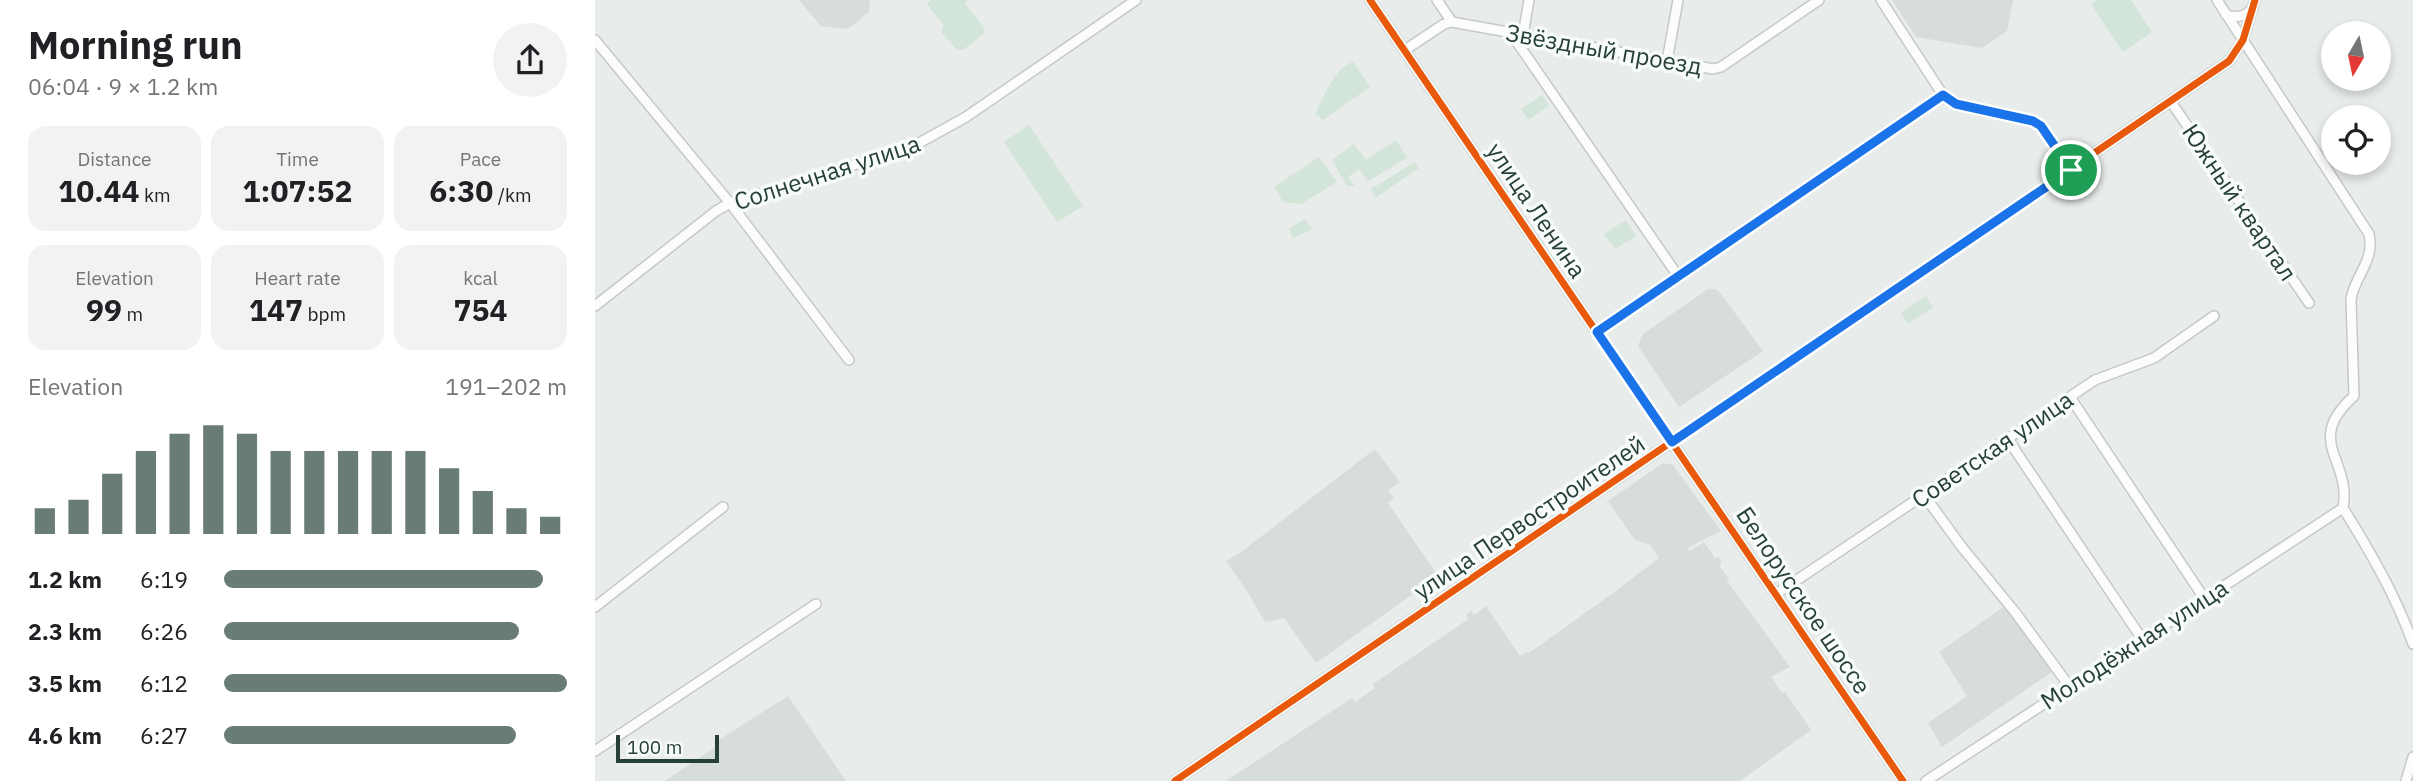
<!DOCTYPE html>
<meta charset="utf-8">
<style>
:root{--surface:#fff;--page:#f2f2f2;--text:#202124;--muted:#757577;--accent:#6a7c77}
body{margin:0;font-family:"IBM Plex Sans",sans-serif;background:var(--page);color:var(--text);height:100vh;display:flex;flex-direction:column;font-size:26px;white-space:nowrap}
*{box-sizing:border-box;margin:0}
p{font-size:23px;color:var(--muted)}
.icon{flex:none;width:38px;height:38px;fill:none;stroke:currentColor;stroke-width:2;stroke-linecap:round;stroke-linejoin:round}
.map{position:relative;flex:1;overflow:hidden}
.panel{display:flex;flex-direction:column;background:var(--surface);width:595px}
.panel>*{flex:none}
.needle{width:46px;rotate:189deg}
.controls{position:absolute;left:1726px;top:21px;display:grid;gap:14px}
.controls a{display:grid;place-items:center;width:70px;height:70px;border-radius:50%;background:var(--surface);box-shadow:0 4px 10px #0003;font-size:35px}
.scale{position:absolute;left:21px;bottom:18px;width:103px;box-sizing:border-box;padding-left:7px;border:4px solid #264039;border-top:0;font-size:19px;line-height:24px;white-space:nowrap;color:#264039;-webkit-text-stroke:5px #f7fbf9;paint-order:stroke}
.pin{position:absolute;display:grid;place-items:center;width:60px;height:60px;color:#fff;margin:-30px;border:4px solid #fff;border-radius:50%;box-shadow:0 2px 7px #0007}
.round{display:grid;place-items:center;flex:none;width:74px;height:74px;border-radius:37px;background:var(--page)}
.head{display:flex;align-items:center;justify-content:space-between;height:119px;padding:0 28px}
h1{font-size:38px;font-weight:700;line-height:52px}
.metrics{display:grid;grid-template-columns:repeat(3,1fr);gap:10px;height:119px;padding:7px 28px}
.metrics div{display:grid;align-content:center;border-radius:18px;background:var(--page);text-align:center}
.metrics b{font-size:30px;font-weight:700}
.metrics small{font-size:19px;font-weight:400}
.metrics p{font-size:19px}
.chart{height:196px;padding:14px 28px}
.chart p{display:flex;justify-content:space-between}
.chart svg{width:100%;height:126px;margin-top:7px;stroke:var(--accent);stroke-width:6}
ul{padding:0 28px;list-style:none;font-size:23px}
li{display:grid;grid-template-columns:112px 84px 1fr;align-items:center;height:52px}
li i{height:18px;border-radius:9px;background:var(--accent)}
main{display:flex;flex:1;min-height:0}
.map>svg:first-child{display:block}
.built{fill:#d7ddda}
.green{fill:#d3e4d8}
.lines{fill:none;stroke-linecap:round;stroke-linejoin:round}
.minor-casing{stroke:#c5c9c7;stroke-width:12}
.minor{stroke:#fcfcfc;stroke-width:9}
.cycleway-casing{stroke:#f7fbf9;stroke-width:11}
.cycleway{stroke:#e8590c;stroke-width:7}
.route-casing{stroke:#fff;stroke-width:14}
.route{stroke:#1a73e8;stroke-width:9}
.labels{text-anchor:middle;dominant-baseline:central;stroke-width:7;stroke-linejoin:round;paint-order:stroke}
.street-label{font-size:24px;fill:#264039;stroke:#f7fbf9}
</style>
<main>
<section class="panel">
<div class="head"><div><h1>Morning run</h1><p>06:04 · 9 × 1.2 km</p></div><a class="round"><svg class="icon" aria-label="share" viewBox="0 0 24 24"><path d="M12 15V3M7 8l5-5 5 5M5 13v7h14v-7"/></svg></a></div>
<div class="metrics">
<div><p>Distance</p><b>10.44<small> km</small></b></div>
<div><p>Time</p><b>1:07:52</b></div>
<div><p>Pace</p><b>6:30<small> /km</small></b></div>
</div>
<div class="metrics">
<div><p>Elevation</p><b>99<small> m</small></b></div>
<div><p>Heart rate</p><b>147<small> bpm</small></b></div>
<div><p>kcal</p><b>754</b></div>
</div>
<div class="chart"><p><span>Elevation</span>191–202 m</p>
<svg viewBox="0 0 160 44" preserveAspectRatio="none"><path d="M5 44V35M15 44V32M25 44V23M35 44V15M45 44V9M55 44V6M65 44V9M75 44V15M85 44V15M95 44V15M105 44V15M115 44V15M125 44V21M135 44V29M145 44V35M155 44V38"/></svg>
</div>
<ul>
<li><b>1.2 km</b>6:19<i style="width:93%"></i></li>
<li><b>2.3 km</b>6:26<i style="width:86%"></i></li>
<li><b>3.5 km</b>6:12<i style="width:100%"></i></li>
<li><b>4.6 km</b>6:27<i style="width:85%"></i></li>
</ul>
</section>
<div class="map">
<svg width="1818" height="781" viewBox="0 0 1818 781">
<rect width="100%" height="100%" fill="#e8ecea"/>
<path class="built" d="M204,0h71l-1,12 -21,17 -27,-3z
M1297,0h121l-6,31 -25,17 -66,-11z
M1113,289h8l5,5 42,57 -84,56 -41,-61 5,-12z
M780,449l25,33 -12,8 6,8 -6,5 50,73 -122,87 -32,-45 -19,4 -18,-31 -21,-30 15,-9z
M1068,463l10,2 48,66 -34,17 3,3 14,-9 11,16 3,-1 4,5 -3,3 10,14 -2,2 63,86 -19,10 11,16 3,-1 26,38 -71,51h-514l126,-83 3,4 20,-14 -2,-4 91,-62 4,-3 -2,-4 5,-4 3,4 12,-9 34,50 7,-4 2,1 84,-60 46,-35 -9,-13 -15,-5 -27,-39z
M1410,606l47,66 -110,75 -14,-24 39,-27 -28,-44z
M193,696l58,85h-181l50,-34 -1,-4z"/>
<path class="green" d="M336,0h36l-2,4 19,23 1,6 -22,17h-6l-16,-18 3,-6 -17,-22z
M1502,0h34l21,32 -29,20 -32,-48z
M758,62l17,25 -47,33 -8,-6c9,-17 18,-45 38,-52z
M947,95l7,11 -21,14 -7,-11z
M434,125l54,81 -26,16 -53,-80z
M801,140l11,18 -39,23 -9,-12 -11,8 7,9h-8l-15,-26 22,-16 12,16z
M724,157l18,25 -36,22 -18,-2 -9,-15z
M820,162l4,6 -44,30 -4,-9z
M709,219l9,10 -20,9 -4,-9z
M1030,220l11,16 -21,13 -11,-15z
M1331,296l7,11 -25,17 -7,-11z"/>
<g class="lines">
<g class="minor-casing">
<path id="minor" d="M775,0l533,781
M842,0l15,22
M1286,0l62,95
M1622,0l152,234c6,27 -14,41 -18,65l3,97c-51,46 -2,63 -11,112
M1631,15c11,3 19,2 27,-7
M915,32l168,244
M924,38l4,-3 6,-35
M0,40l135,163 119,157
M810,50l39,-26 8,-2 261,47 8,-2 98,-67
M1072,61l11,-61
M1576,102l138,201
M0,306l121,-95 14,-8 163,-50 26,-10 47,-26 170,-117
M1002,332l346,-237 13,9 77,17 8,5 30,44
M1475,397l134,201
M1412,438l135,201
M1329,495l37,51 54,66 55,75
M1748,508c27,43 53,88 70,136
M1181,594l319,-214 59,-22 60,-42
M0,607l128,-100
M0,751l221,-147
M580,781l1054,-720 14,-21 12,-40
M1331,781l417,-273
M1811,781l7,-24"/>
</g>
<use href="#minor" class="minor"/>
<g class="cycleway-casing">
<path id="cycleway" d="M775,0l533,781
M580,781l1054,-720 14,-21 12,-40"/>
</g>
<use href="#cycleway" class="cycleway"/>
</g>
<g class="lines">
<g class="route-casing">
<path id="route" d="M1348,95l13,9 77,17 8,5 30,44 -399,272 -75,-110z"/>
</g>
<use href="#route" class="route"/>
</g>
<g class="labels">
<g class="street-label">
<text transform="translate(1009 49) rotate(10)">Звёздный проезд</text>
<text transform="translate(232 172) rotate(-18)">Солнечная улица</text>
<text transform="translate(1645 202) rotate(56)">Южный квартал</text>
<text transform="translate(942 210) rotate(56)">улица Ленина</text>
<text transform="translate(1397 449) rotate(-34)">Советская улица</text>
<text transform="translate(934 517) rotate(-34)">улица Первостроителей</text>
<text transform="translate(1209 600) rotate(56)">Белорусское шоссе</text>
<text transform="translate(1539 644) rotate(-33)">Молодёжная улица</text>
</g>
</g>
</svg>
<div class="controls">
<a><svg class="needle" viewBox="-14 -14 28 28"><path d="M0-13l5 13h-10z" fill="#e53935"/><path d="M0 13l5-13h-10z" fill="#757577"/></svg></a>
<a><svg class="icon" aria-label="locate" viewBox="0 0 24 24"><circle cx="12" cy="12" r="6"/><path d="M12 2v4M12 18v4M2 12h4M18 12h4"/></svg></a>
</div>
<div class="scale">100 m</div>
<div class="pin" style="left:1476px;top:170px;background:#1e9e55"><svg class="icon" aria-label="arrive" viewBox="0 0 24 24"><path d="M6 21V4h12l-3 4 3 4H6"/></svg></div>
</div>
</main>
